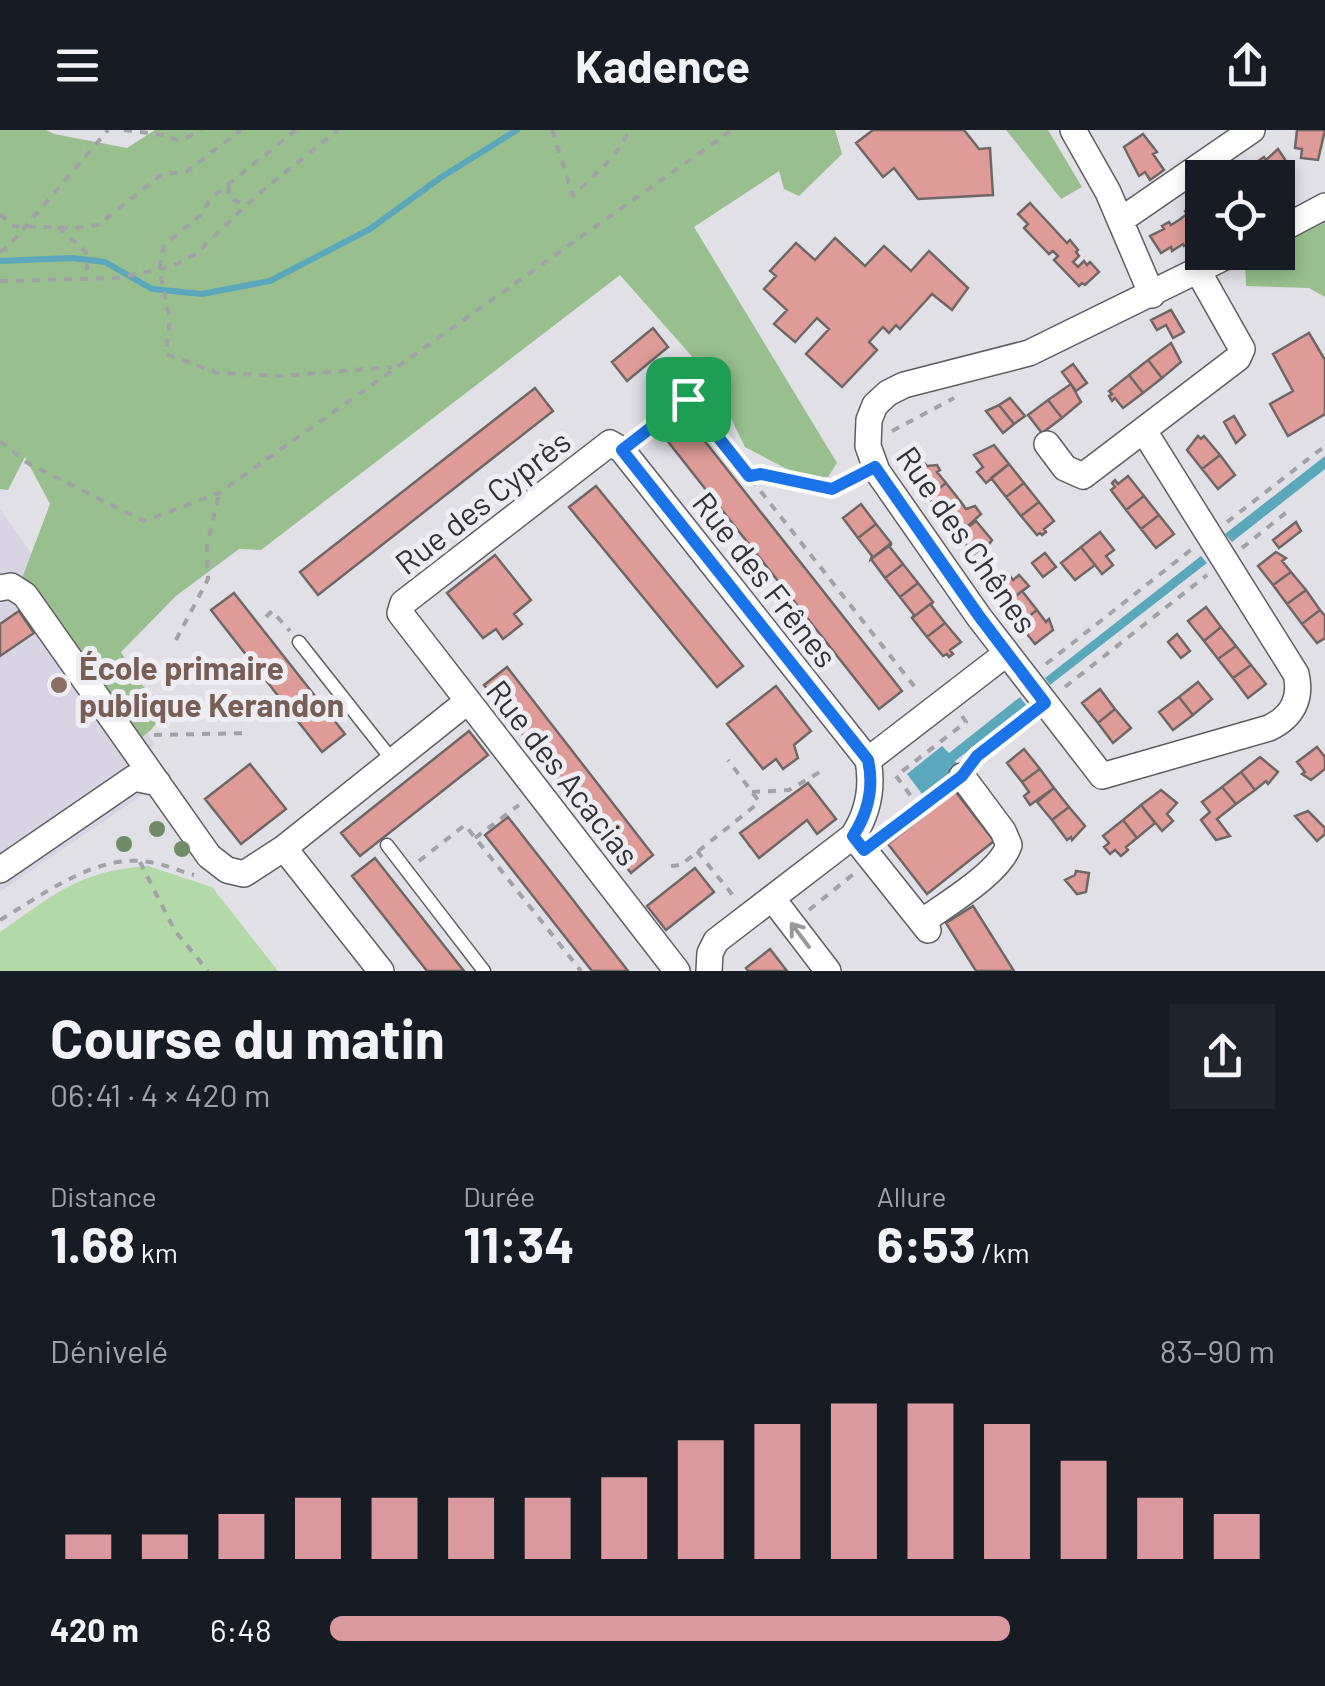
<!DOCTYPE html>
<html lang="fr">
<meta charset="utf-8">
<style>
:root{--surface:#171b24;--page:#20242c;--text:#f1f3f6;--muted:#9ea1a6;--accent:#da999f}
body{margin:0;font-family:Barlow,sans-serif;background:var(--page);color:var(--text);height:100vh;display:flex;flex-direction:column;font-size:38px;white-space:nowrap}
*{box-sizing:border-box;margin:0}
p{font-size:32px;color:var(--muted)}
.icon{flex:none;width:55px;height:55px;fill:none;stroke:currentColor;stroke-width:2;stroke-linecap:round;stroke-linejoin:round}
.map{position:relative;height:841px;overflow:hidden}
.side{display:flex;flex-direction:column;background:var(--surface);flex:1}
.side>*{flex:none}
.buttons{position:absolute;left:1185px;top:30px;display:grid;gap:20px}
.buttons a{display:grid;place-items:center;width:110px;height:110px;border-radius:0px;background:var(--surface);box-shadow:0 5px 15px #0003;font-size:50px}
.pin{position:absolute;display:grid;place-items:center;width:85px;height:85px;color:#fff;margin:-42px;border-radius:20px;box-shadow:0 5px 15px #0006}
.round{display:grid;place-items:center;flex:none;width:105px;height:105px;border-radius:0px;background:var(--page)}
.head{display:flex;align-items:center;justify-content:space-between;height:170px;padding:0 50px}
h1{font-size:55px;font-weight:700;line-height:75px}
.stats{display:grid;grid-template-columns:repeat(3,1fr);gap:15px;height:170px;padding:10px 50px}
.stats div{display:grid;align-content:center}
.stats b{font-size:50px;font-weight:700}
.stats small{font-size:28px;font-weight:400}
.stats p{font-size:28px}
.chart{height:280px;padding:20px 50px}
.chart p{display:flex;justify-content:space-between}
.chart svg{width:100%;height:180px;margin-top:10px;stroke:var(--accent);stroke-width:6}
ul{padding:0 50px;list-style:none;font-size:32px}
li{display:grid;grid-template-columns:160px 120px 1fr;align-items:center;height:75px}
li i{height:25px;border-radius:12px;background:var(--accent)}
header{display:flex;justify-content:space-between;align-items:center;height:130px;padding:0 50px;background:var(--surface);font-size:45px;font-weight:700}
.map>svg:first-child{display:block}
.built{fill:#d8d4e3}
.green{fill:#b3d9a8}
.forest{fill:#98bf8d}
.water{fill:#5ba7bb}
.lines{fill:none;stroke-linecap:round;stroke-linejoin:round}
.stream{stroke:#5ba7bb;stroke-width:6}
.building{fill:#de9b97;stroke:#6f6766;stroke-width:2.5}
.service-casing{stroke:#5f5d63;stroke-width:15}
.minor-casing{stroke:#5f5d63;stroke-width:28}
.path{stroke:#a2a1a7;stroke-width:4;stroke-dasharray:8 8;stroke-linecap:butt}
.service{stroke:#fff;stroke-width:12}
.minor{stroke:#fff;stroke-width:25}
.tree{fill:#6f8b68}
.oneway{stroke:#99989a}
.route-casing{stroke:#fff;stroke-width:20}
.route{stroke:#1a73e8;stroke-width:12}
.education-dot{fill:#8d6e63;stroke:#efedf4;stroke-width:4}
.labels{text-anchor:middle;dominant-baseline:central;stroke-width:10;stroke-linejoin:round;paint-order:stroke}
.street-label{font-size:32px;fill:#333235;stroke:#efedf4}
.education-label{font-size:32px;font-weight:bold;fill:#785e54;stroke:#efedf4;text-anchor:start}
</style>
<header><svg class="icon" aria-label="menu" viewBox="0 0 24 24"><path d="M4 6h16M4 12h16M4 18h16"/></svg>Kadence<svg class="icon" aria-label="share" viewBox="0 0 24 24"><path d="M12 15V3M7 8l5-5 5 5M5 13v7h14v-7"/></svg></header>
<div class="map">
<svg width="1325" height="841" viewBox="0 0 1325 841">
<rect width="100%" height="100%" fill="#e1e0e7"/>
<path class="built" d="M0,379l81,115 74,121 -23,18 19,26 -151,103z"/>
<path class="green" d="M148,736l64,21 66,84h-278v-39c56,-38 78,-61 148,-66z"/>
<path class="forest" d="M0,0h46l8,4 73,14 28,-18h680l7,24 -43,42 -15,-7 -5,-18 -85,56 143,236 -9,14 -20,3 -63,-33 -34,-69 -91,-103 -359,275 -22,-1 -63,47 -55,56 20,32 25,25 -14,20 -12,10 -119,-158 29,-77 -25,-47 -17,33 -8,-1z
M1006,0h42l34,57 -21,12z
M1325,90v77l-16,-9 -63,-2 -1,-27 15,-6 18,-1v-8z"/>
<path class="water" d="M1325,326v13l-93,73 -7,-8z
M1201,426l6,7 -157,122 -5,-7z
M1020,567l6,8 -71,56 6,8 -36,29 -18,-24 35,-28 7,7z"/>
<g class="lines">
<path class="stream" d="M0,131l72,-3 33,4 47,27 50,5 68,-13 100,-52 70,-51 77,-48"/>
</g>
<path class="building" d="M873,0h91l15,19 11,-1 3,47 -75,4 -24,-31 -11,9 -27,-34z
M1297,0h28l-7,30 -17,-2 1,-9 -7,-1z
M1143,4l14,18 -4,2 11,16 -14,10 -5,-8 -6,4 -15,-29z
M1278,19l12,18 -12,13 -43,-2 6,-5 2,3 17,-11 -3,-3 7,-5 2,3z
M1202,70v34l-18,12 -1,-2 -11,7 -1,-4 -10,6 -11,-17 14,-7 -2,-3 7,-4 2,3 8,-5 8,-6 -2,-3 7,-5 2,3z
M1030,73l37,40 3,-3 8,10 -2,2 3,4 -6,6 5,5 6,-6 3,4 3,-3 9,10 -14,13 -3,-2 -3,3 -25,-26 4,-4 -5,-5 -4,3 -25,-26 4,-4 -10,-10z
M835,108l30,28 19,-20 27,25 18,-20 39,37 -16,22 -20,-16 -32,35 -4,-4 -7,8 -6,-6 -14,15 8,8 -35,37 -36,-33 23,-25 -12,-11 -22,24 -21,-18 13,-14 -23,-21 12,-13 -6,-5 26,-28 19,17z
M1171,180l13,22 -11,6 -7,-13 -9,5 -6,-10z
M653,198l15,19 -41,34 -15,-19z
M1309,203l16,27v54l-37,22 -18,-32 23,-13 -20,-37z
M1171,213l10,19 -19,16 -14,-18z
M1148,230l14,18 -19,15 -14,-18z
M1073,234l14,19 -11,8 -14,-19z
M1129,245l14,18 -20,15 -8,-10 -3,3 -3,-5 3,-2 -3,-3z
M1071,254l10,18 -19,16 -14,-18z
M535,258l18,23 -235,184 -18,-23z
M1010,268l15,18 -11,8 -15,-19z
M1048,270l14,18 -20,15 -14,-18z
M999,275l15,19 -11,9 -17,-22z
M681,281l221,280 -23,18 -221,-280z
M1234,286l11,19 -9,8 -12,-21z
M1198,306l3,3 3,-3 16,19 -18,14 -15,-19z
M994,315l15,19 -23,19 -9,-11 6,-5 -9,-12z
M1220,325l15,20 -17,14 -16,-20z
M923,332l4,4 10,-1 3,5 -3,2 9,11 -18,14 -15,-20 8,-6 -4,-4z
M1009,334l15,19 -18,14 -15,-19z
M1128,346l16,20 -18,14 -15,-20 4,-3 -3,-4 3,-3 3,4z
M946,353l15,19 -17,14 -16,-19z
M1024,353l15,19 -18,14 -15,-19z
M596,356l147,180 -26,21 -148,-180z
M1144,366l15,19 -18,14 -15,-19z
M961,372l5,7 9,-3 6,8 -23,21 -14,-19z
M1039,372l15,19 -10,8 2,3 -4,3 -2,-2 -3,2 -16,-19z
M861,374l15,20 -18,14 -15,-20z
M1159,385l15,19 -18,14 -15,-19z
M976,391l16,19 -7,10 -2,-3 -9,7 -16,-19z
M1296,392l5,9 -22,17 -6,-8z
M876,394l15,19 -20,16 1,-3 -14,-18z
M1100,402l14,18 -8,6 7,9 -11,9 -21,-27z
M892,414l-3,2 14,18 -18,14 -14,-19z
M1081,417l14,18 -20,15 -14,-17z
M1276,422l10,6 -4,3 9,11 -18,13 -15,-19z
M1045,423l11,14 -13,10 -11,-14z
M495,425l36,45 -17,14 8,10 -19,15 -7,-10 -13,9 -36,-45z
M903,434l15,19 -18,14 -15,-19z
M999,442l4,3 4,-3 6,8 6,-5 10,11 -25,19 -15,-19 8,-6 -2,-5z
M1291,442l15,18 -19,14 -14,-19z
M918,453l15,19 -21,16 2,-3 -14,-18z
M1306,460l14,20 -18,14 -15,-20z
M1022,461l15,19 -18,14 -15,-19z
M234,463l111,141 -23,18 -111,-142z
M933,472l-2,3 14,18 -18,14 -15,-19z
M1206,477l15,20 -17,14 -16,-20z
M1037,480l9,12 3,-3 4,11 -18,14 -16,-20z
M1320,480l5,6v22l-8,5 -15,-19z
M19,481l15,22 -34,23v-32z
M945,493l16,19 -11,8 3,4 -4,3 -2,-3 -4,2 -16,-19z
M1221,497l15,19 -18,13 -14,-18z
M1177,504l13,17 -9,7 -13,-16z
M1236,516l15,19 -18,13 -15,-19z
M1251,535l15,19 -18,14 -15,-20z
M507,537l146,188 -22,18 -147,-188z
M1198,552l14,17 -19,16 -14,-18z
M776,556l35,45 -17,14 4,13 -15,11 -7,-10 -13,10 -36,-45z
M1100,559l15,20 -17,14 -16,-20z
M1179,567l14,18 -20,15 -14,-18z
M1115,579l16,19 -18,15 -15,-20z
M469,601l19,24 -128,101 -19,-23z
M1317,617l8,10v12l-14,11 -9,-6 3,-2 -8,-10z
M1024,619l16,20 -18,13 -15,-19z
M1260,627l18,15 -10,12 -2,-3 -11,9 -14,-18z
M250,634l36,45 -45,35 -36,-45z
M1040,639l14,19 -24,17 -6,-9 5,-4 -7,-10z
M1241,642l14,18 -19,14 -14,-17z
M808,653l28,36 -19,15 -10,-14 -48,38 -19,-25z
M1222,657l14,17 -19,15 13,17 -14,4 -15,-20 9,-8 -8,-10z
M1054,658l15,19 -17,13 -15,-18z
M1161,660l16,13 -10,11 6,7 -11,10 -21,-26z
M955,661l39,50 -67,53 -39,-50z
M1141,675l14,18 -18,15 -14,-18z
M1069,677l16,19 -13,14 -1,-3 -4,3 -15,-20z
M1308,681l17,17v6l-8,7 -22,-25z
M508,687l58,74 62,80h-36l-107,-136z
M1123,690l14,18 -11,9 2,3 -7,6 -6,-6 -5,4 -6,-7 5,-4 -6,-7z
M375,728l22,28 67,85h-37l-75,-95z
M695,738l19,24 -48,38 -19,-24z
M1076,741l13,2 -3,19 -9,2 -12,-14 10,-5z
M973,776l41,65h-38l-30,-48z
M770,819l17,22h-39l-2,-3z"/>
<g class="lines">
<g class="service-casing">
<path id="service" d="M299,512l94,119
M387,715l97,126"/>
</g>
<g class="minor-casing">
<path id="minor" d="M1073,0l35,62 44,103
M1121,90l131,-90
M1278,101l47,-25
M1144,301l152,243c6,25 -4,43 -27,54l-167,48 -123,-159 -102,-146 -9,-25 1,-26 6,-15 13,-12 16,-8 125,-32 206,-101
M1047,314l18,24 18,8 155,-118 4,-9 -44,-78
M0,458l11,-2 14,9 184,261 18,14 17,4 40,-26 184,-147
M868,630l139,-107
M853,706l75,94
M284,718l97,123
M0,740l134,-92 24,5
M772,768l56,73
M922,792c24,-18 78,-49 87,-77l-6,-14 -41,-55
M677,841l-277,-358 3,-10 207,-160 12,7 246,310c5,27 0,53 -15,76l-137,105 -6,12 -1,18"/>
</g>
<path class="path" d="M124,0l39,5 17,6 21,-11
M296,0l-85,68 -9,16 -38,31 -5,24 11,50 -4,35 52,19 64,3 110,-9
M552,0l21,66 41,-40 16,-26
M229,56l-1,11 18,8
M0,84l14,12 61,2 23,-3 64,-51 24,-2 55,-42
M58,97l28,25 2,27
M0,122l7,-4 101,-118
M0,151l119,-3 54,-12 24,-13 60,-58 81,-65
M892,301l62,-33
M642,305l46,-36 230,292
M0,311l29,23 115,57 75,-28 513,-363
M749,346l12,-1 71,14 21,-11
M1227,392l98,-76
M1242,418l46,-37
M266,487l6,-6 18,20
M176,510l32,-61 -1,-33 12,-53
M1046,534l146,-115
M1065,557l142,-112
M154,605l95,-2
M975,628l51,-41
M752,662l37,-2 36,-21
M920,678l-24,-32 70,-54 -4,-6
M884,705l60,-45
M475,708l44,-33
M697,721l38,47
M419,731l46,-36 116,146
M140,732l35,69 33,40
M671,736l10,-1 75,-60 2,-5 -30,-40
M809,780l47,-38
M0,790c43,-25 96,-67 149,-58 15,2 30,9 45,13"/>
<use href="#service" class="service"/>
<use href="#minor" class="minor"/>
</g>
<g class="tree">
<circle cx="157" cy="699" r="8"/>
<circle cx="124" cy="714" r="8"/>
<circle cx="182" cy="719" r="8"/>
</g>
<defs><path id="oneway-shaft" d="M-6 0H5M1.5-3L5.5 0L1.5 3" fill="none" stroke-width="1.6" stroke-linecap="round" stroke-linejoin="round" transform="scale(2.5)"/></defs>
<use class="oneway" href="#oneway-shaft" transform="translate(800 805) rotate(-127)"/>
<g class="lines">
<g class="route-casing">
<path id="route" d="M688,269l61,77 12,-2 71,15 43,-22 104,149 66,87 -68,53 -15,20 -98,74 -11,-14c15,-23 21,-49 15,-76l-246,-310z"/>
</g>
<use href="#route" class="route"/>
</g>
<circle class="education-dot" cx="59" cy="555" r="10"/>
<g class="labels">
<g class="street-label">
<text transform="translate(482 371) rotate(-38)">Rue des Cyprès</text>
<text transform="translate(968 409) rotate(55)">Rue des Chênes</text>
<text transform="translate(766 449) rotate(52)">Rue des Frênes</text>
<text transform="translate(564 642) rotate(52)">Rue des Acacias</text>
</g>
<g class="education-label">
<text x="79" y="537">École primaire<tspan x="79" dy="37">publique Kerandon</tspan></text>
</g>
</g>
</svg>
<div class="buttons">
<a><svg class="icon" aria-label="locate" viewBox="0 0 24 24"><circle cx="12" cy="12" r="6"/><path d="M12 2v4M12 18v4M2 12h4M18 12h4"/></svg></a>
</div>
<div class="pin" style="left:688px;top:269px;background:#1e9e55"><svg class="icon" aria-label="arrive" viewBox="0 0 24 24"><path d="M6 21V4h12l-3 4 3 4H6"/></svg></div>
</div>
<section class="side">
<div class="head"><div><h1>Course du matin</h1><p>06:41 · 4 × 420 m</p></div><a class="round"><svg class="icon" aria-label="share" viewBox="0 0 24 24"><path d="M12 15V3M7 8l5-5 5 5M5 13v7h14v-7"/></svg></a></div>
<div class="stats">
<div><p>Distance</p><b>1.68<small> km</small></b></div>
<div><p>Durée</p><b>11:34</b></div>
<div><p>Allure</p><b>6:53<small> /km</small></b></div>
</div>
<div class="chart"><p><span>Dénivelé</span>83–90 m</p>
<svg viewBox="0 0 160 44" preserveAspectRatio="none"><path d="M5 44V38M15 44V38M25 44V33M35 44V29M45 44V29M55 44V29M65 44V29M75 44V24M85 44V15M95 44V11M105 44V6M115 44V6M125 44V11M135 44V20M145 44V29M155 44V33"/></svg>
</div>
<ul>
<li><b>420 m</b>6:48<i style="width:72%"></i></li>
</ul>
</section>
